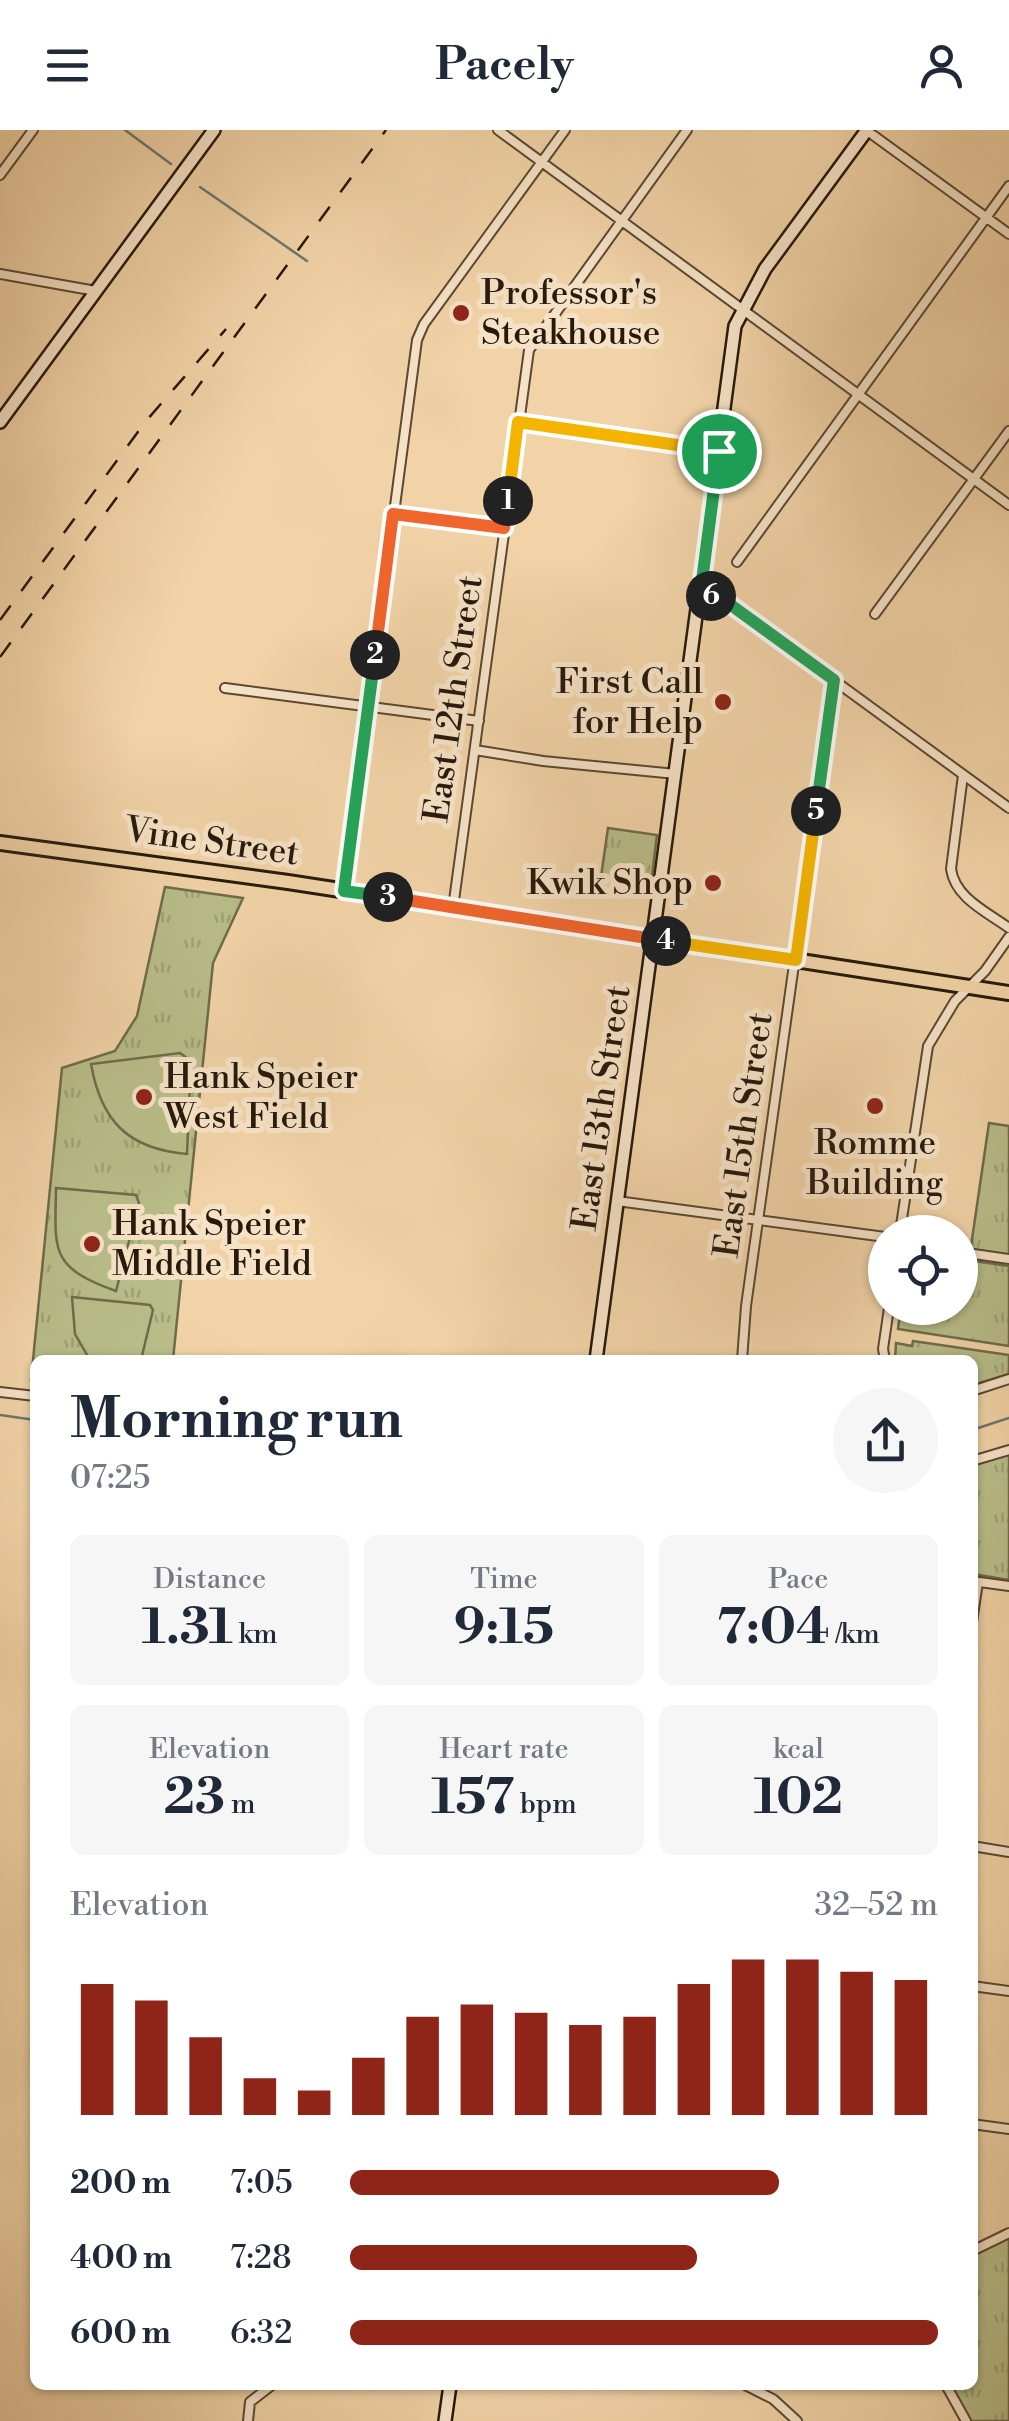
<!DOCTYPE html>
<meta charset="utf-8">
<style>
:root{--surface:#fff;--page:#f6f6f7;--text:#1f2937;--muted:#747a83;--accent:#8f2418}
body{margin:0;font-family:"Libre Bodoni",serif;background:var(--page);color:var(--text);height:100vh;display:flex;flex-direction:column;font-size:38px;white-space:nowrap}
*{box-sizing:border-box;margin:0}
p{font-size:32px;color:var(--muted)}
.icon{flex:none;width:55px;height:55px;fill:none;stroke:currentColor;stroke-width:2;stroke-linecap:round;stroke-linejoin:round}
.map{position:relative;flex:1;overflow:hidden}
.side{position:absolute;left:30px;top:1225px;width:948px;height:1035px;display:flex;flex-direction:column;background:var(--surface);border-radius:15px;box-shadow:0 2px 8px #0004}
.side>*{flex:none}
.controls{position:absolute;left:868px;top:1085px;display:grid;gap:20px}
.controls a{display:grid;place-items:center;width:110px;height:110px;border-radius:50%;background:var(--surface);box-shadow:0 2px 8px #0004;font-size:50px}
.pin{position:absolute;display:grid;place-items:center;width:85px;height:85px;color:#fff;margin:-42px;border:5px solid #fff;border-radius:50%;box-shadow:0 2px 10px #0007}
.km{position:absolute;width:50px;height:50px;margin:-25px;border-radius:50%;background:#222;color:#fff;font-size:28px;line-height:50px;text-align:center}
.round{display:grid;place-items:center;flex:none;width:105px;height:105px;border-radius:52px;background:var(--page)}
.overview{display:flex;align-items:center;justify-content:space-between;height:170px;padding:0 40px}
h1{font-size:55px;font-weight:800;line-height:75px}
.figures{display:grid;grid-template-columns:repeat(3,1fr);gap:15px;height:170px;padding:10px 40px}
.figures div{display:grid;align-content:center;border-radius:15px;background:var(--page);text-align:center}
.figures b{font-size:50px;font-weight:800}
.figures small{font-size:28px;font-weight:400}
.figures p{font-size:28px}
.chart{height:280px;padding:20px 40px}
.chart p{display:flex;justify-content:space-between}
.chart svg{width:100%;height:180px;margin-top:10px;stroke:var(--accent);stroke-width:6}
ul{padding:0 40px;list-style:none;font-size:32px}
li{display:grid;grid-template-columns:160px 120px 1fr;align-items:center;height:75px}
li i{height:25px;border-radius:12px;background:var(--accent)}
header{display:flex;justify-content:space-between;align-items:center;height:130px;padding:0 40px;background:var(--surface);font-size:45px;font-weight:800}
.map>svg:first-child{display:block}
.grass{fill:url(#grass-tufts);stroke:#706b4a;stroke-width:2.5}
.pitch{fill:#b8bd89;stroke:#706b4a;stroke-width:2.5}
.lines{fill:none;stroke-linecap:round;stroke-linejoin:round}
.stream{stroke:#6d786c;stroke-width:2.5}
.street-casing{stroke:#5a4833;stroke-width:12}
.secondary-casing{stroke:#27190c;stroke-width:16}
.primary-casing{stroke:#27190c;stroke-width:18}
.street{stroke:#f6e2c6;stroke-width:8}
.secondary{stroke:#f6e2c6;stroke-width:11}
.primary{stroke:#f1d3a7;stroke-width:12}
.rail{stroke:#27190c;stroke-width:2.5;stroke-dasharray:18 18;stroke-linecap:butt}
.split-1-casing{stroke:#fff;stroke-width:20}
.split-2-casing{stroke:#fff;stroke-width:20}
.split-3-casing{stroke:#fff;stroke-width:20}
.split-4-casing{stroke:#fff;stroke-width:20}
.split-5-casing{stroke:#fff;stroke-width:20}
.split-6-casing{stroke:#fff;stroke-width:20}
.split-7-casing{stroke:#fff;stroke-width:20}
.split-1{stroke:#f5b400;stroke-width:12}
.split-2{stroke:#f0652b;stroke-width:12}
.split-3{stroke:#22a559;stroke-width:12}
.split-4{stroke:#f0652b;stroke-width:12}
.split-5{stroke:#f5b400;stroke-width:12}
.split-6{stroke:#22a559;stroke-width:12}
.split-7{stroke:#22a559;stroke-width:12}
.poi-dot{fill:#8f2418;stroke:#f6e2c6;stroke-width:4}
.labels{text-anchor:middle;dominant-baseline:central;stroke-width:10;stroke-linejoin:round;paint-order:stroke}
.poi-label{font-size:35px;fill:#27190c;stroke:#f6e2c6;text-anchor:start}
.street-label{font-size:35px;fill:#27190c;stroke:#f6e2c6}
</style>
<header><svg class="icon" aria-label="menu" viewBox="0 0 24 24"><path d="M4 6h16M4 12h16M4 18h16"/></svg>Pacely<svg class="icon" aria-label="person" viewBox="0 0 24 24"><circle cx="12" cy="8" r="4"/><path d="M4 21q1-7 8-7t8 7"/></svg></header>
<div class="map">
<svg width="1009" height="2291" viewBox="0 0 1009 2291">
<defs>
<pattern id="grass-tufts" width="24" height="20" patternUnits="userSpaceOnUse" patternTransform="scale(2.5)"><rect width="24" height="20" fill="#b8bd89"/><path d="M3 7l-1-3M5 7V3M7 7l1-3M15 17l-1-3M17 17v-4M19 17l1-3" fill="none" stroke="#9ea275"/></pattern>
</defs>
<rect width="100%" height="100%" fill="#f1d3a7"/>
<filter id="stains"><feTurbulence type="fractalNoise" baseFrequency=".002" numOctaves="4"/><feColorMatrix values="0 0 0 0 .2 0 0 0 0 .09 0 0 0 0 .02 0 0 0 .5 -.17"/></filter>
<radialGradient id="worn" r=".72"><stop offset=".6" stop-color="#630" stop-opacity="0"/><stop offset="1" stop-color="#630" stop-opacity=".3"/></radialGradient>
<path class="grass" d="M608,698l49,7 -6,49 -50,-7z
M165,757l78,11 -30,65 -40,397h-138v21l-4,-1 31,-312 53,-17 22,-35z
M989,993l20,3v133l-39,-6z
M960,1129l49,7v80l-111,-17 3,-21h59z
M913,1211l96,14v19l-36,11 -1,-25h-77l1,-17 16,3z
M1009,1324v126l-36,-6v-109z
M1009,2103v188h-43l-20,-36h26l1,-134z"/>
<path class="pitch" d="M180,923l11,8 -4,93c-59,-5 -86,-33 -96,-90z
M56,1058l80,7 3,8 -23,88c-67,-24 -61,-40 -60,-103z
M72,1167l78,8 3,5 -12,50h-51l-15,-26z"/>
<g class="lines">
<path class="stream" d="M125,0l46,34
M200,57l107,74
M0,1285l35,5
M972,1300l37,-12"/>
<g class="street-casing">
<path id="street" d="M498,0l511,375
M866,0l143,104
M0,45l33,-45
M0,144l96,17
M519,293l200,28
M393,384l111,14
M737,432l272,-376
M700,465l24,5 285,208
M875,484l134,-183
M225,558l254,33
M475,620l68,11 133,13
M963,645l-12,94c4,29 36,43 58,59
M344,761l73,-551 7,-16 141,-194
M453,778l76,-558 158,-220
M617,1071l268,36
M900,1102l28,-186 27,-45 30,-30 24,-34
M960,1122l49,7
M742,1230l4,-54 88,-626
M885,1230l-2,-11 6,-41
M972,1261l37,-12
M0,1262l35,4
M972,1331l37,-11
M972,1451l37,5
M972,1492l6,-40
M972,1716l37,6
M972,1856l37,5
M972,1994l37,5
M972,2121l37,-18
M745,2255l28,14 24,22
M946,2255l20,36
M248,2291l2,-19 22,-17"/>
</g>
<g class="secondary-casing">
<path id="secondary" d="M0,292l214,-292
M596,1230l139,-1034 30,-57 102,-139
M445,2291l5,-36"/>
</g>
<g class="primary-casing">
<path id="primary" d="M0,713l288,39 721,111"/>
</g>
<use href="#street" class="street"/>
<use href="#secondary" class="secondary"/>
<use href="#primary" class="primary"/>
<path class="rail" d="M0,490l146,-199 80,-92
M0,527l386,-527"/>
</g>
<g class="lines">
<g class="split-1-casing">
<path id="split-1" d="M508,371l10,-79 201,29"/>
</g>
<g class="split-2-casing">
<path id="split-2" d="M375,525l18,-141 111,14 4,-27"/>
</g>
<g class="split-3-casing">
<path id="split-3" d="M375,525l-31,236 44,6"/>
</g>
<g class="split-4-casing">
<path id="split-4" d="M388,767l278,44"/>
</g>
<g class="split-5-casing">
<path id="split-5" d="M666,811l130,19 20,-149"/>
</g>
<g class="split-6-casing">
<path id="split-6" d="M711,466l13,4 110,80 -18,131"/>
</g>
<g class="split-7-casing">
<path id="split-7" d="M711,466h-11l19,-145"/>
</g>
<use href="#split-1" class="split-1"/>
<use href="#split-2" class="split-2"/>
<use href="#split-3" class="split-3"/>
<use href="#split-4" class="split-4"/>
<use href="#split-5" class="split-5"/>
<use href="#split-6" class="split-6"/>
<use href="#split-7" class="split-7"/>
</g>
<g class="poi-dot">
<circle cx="461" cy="183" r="10"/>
<circle cx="723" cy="572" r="10"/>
<circle cx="713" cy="753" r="10"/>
<circle cx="144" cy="967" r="10"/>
<circle cx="875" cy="976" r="10"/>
<circle cx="92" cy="1114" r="10"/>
</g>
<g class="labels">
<g class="poi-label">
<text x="481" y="163">Professor's<tspan x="481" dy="40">Steakhouse</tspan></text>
<text x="703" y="552" text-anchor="end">First Call<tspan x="703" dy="40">for Help</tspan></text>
<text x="693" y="753" text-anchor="end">Kwik Shop</text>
<text x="164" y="947">Hank Speier<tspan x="164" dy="40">West Field</tspan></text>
<text x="875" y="1013" text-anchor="middle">Romme<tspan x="875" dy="40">Building</tspan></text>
<text x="112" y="1094">Hank Speier<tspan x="112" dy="40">Middle Field</tspan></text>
</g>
<g class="street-label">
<text transform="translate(454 569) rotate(-82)">East 12th Street</text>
<text transform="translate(212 712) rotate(8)">Vine Street</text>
<text transform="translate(602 978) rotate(-82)">East 13th Street</text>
<text transform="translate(744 1005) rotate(-82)">East 15th Street</text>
</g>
</g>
<rect width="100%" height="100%" filter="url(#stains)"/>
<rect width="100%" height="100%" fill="url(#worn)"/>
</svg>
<div class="controls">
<a><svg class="icon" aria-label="locate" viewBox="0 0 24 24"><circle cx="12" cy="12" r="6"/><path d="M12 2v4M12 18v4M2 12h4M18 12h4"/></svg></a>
</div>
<div class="pin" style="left:719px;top:321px;background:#1e9e55"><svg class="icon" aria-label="arrive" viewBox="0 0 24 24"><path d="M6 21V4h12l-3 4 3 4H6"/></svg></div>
<b class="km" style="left:508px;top:371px">1</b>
<b class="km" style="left:375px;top:525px">2</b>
<b class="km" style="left:388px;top:767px">3</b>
<b class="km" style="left:666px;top:811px">4</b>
<b class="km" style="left:816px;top:681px">5</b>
<b class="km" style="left:711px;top:466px">6</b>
<section class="side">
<div class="overview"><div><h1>Morning run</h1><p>07:25</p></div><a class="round"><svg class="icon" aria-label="share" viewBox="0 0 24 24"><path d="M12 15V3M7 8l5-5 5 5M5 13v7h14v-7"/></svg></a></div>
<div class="figures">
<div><p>Distance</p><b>1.31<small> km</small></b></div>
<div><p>Time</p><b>9:15</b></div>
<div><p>Pace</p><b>7:04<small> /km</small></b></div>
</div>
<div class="figures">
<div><p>Elevation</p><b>23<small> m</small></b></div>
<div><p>Heart rate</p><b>157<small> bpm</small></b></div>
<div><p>kcal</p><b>102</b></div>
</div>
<div class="chart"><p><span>Elevation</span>32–52 m</p>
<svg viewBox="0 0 160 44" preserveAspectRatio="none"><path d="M5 44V12M15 44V16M25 44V25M35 44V35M45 44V38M55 44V30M65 44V20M75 44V17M85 44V19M95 44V22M105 44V20M115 44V12M125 44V6M135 44V6M145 44V9M155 44V11"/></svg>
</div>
<ul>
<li><b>200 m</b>7:05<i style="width:73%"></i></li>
<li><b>400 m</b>7:28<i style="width:59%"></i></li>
<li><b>600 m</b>6:32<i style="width:100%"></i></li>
</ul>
</section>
</div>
